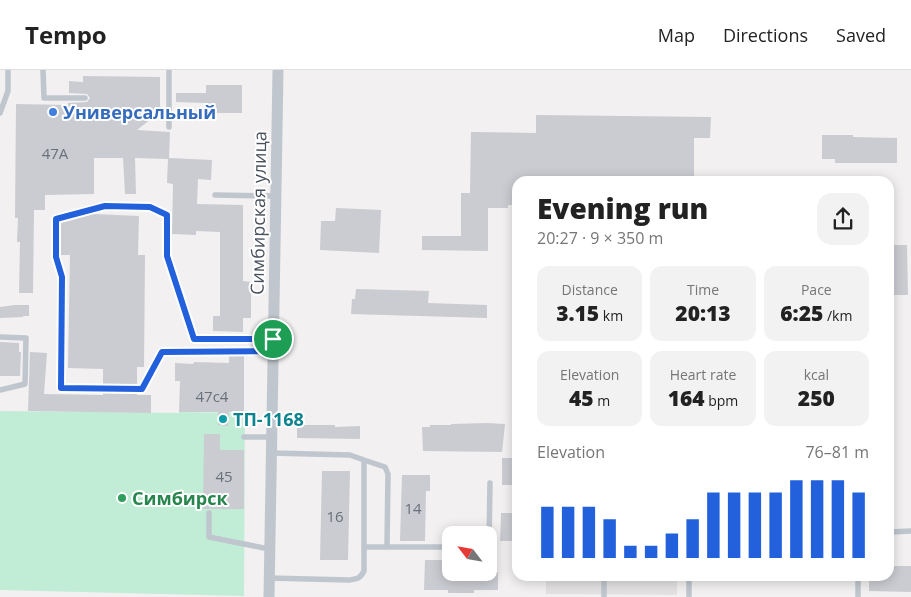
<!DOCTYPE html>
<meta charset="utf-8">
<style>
:root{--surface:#fff;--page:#f2f2f2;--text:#222;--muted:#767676;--line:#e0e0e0;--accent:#2261db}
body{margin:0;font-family:"Open Sans",sans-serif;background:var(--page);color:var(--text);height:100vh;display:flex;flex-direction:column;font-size:19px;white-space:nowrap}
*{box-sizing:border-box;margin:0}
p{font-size:16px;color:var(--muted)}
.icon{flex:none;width:28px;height:28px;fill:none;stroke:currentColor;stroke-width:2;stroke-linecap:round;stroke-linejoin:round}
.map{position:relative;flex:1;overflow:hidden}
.side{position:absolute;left:512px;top:106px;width:382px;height:405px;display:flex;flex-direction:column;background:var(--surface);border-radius:15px;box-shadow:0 2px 12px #0003}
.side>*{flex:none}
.needle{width:32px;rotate:301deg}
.fabs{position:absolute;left:442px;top:456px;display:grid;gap:10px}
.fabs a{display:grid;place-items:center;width:55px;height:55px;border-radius:10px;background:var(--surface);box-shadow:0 2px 12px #0003;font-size:25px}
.pin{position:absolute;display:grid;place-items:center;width:42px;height:42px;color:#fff;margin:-21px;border:2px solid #fff;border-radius:50%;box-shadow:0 1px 5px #0007}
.round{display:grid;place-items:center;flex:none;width:52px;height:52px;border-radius:15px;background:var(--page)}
.overview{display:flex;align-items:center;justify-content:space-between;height:85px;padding:0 25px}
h1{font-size:28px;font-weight:800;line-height:38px}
.metrics{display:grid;grid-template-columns:repeat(3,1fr);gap:8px;height:85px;padding:5px 25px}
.metrics div{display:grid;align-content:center;border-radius:12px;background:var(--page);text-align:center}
.metrics b{font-size:21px;font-weight:800}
.metrics small{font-size:14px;font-weight:400}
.metrics p{font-size:14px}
.chart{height:140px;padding:10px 25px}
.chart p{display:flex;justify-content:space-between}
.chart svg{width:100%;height:90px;margin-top:5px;stroke:var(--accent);stroke-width:6}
header{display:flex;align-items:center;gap:30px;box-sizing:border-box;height:70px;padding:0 25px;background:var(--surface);border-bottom:1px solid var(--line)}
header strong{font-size:24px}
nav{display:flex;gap:28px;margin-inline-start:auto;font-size:18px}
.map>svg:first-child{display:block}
.education{fill:#e3e1e2}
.green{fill:#c1edd6}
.building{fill:#caccd2}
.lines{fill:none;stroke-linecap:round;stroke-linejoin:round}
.lane{stroke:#bfc6ce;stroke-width:5.5}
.street{stroke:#bfc6ce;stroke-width:11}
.route-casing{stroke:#fff;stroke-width:10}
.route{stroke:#2261db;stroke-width:6}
.shop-dot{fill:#3f7fe0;stroke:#fff;stroke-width:2}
.culture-dot{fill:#0f9aa8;stroke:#fff;stroke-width:2}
.leisure-dot{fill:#2e9e5b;stroke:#fff;stroke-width:2}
.labels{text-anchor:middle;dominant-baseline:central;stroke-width:4;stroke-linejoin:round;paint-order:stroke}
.number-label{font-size:15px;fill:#69707a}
.shop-label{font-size:18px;font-weight:bold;fill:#366cbe;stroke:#fff;text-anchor:start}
.street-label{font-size:18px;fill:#49515d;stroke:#fff}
.culture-label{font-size:18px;font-weight:bold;fill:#0d838f;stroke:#fff;text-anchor:start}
.leisure-label{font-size:18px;font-weight:bold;fill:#27864d;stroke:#fff;text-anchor:start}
</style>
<header>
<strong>Tempo</strong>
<nav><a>Map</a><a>Directions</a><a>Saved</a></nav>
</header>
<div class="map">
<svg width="911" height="527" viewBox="0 0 911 527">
<rect width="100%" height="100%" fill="#f2f0f0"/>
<path class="education" d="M546,506h131v19l-131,-1z"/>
<path class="green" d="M0,341l179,2v-1l66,1 -1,183 -244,-6z"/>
<path class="building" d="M83,6l77,1v35l-23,18 33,2 -1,26 43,2 -1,20 -13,-1 -1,25 46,1v76l8,1v36h-8v14l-30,-1v-15h7v-84l-24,-1v4l-24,-1 1,-50 -6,-1 1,-24 -33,-1 1,36h-11l-2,-36h-29v36l-49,1v15h-11l-1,83h-14l1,-51h-3l1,-24h-3l1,-114 52,1v-2l19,-1 3,-4 -3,-4 -18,-1v-12l14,1z
M206,15h36v28h-36v-10l-30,-1v-9h30z
M536,45l175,2 -1,21h-16v43h-176v24h-10v3h-20v43l-66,-1v-14h39v-43h9l1,-61 65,1z
M822,65h31v2l44,1v25h-62v-4h-13z
M336,138l45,2 -2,43 -59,-3 1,-29h14z
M94,144l45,2 -1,39h7l-1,112h-7v17h-34v-15l-35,-1 2,-113h-9v-32z
M890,175h17l1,50h-18z
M356,219l73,2 -1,12 59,2v13l-136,-4 1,-15h3z
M15,235h14v11h-6v1l-23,1v-11z
M0,272l19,1v9h2l-1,24h-20z
M30,282l17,1 -3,41 59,1v-2l34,1v1h14v18l-123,-2z
M229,286h15v57l-15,-1 -1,14 -10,-1v-13h-39l1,-31h-5v-18l18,1 1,-2 35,1z
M487,353l18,1 -3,28 -79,-1 -1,-24h8v-2h21v-1z
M304,355h31v2l25,-1v13l-63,-1v-12h7z
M204,364h16v16h24v59h-41z
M502,388h16v27h-16z
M322,401h28l-2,89h-28z
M402,405h28v16h-4l-1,50h-25z
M501,443h17v28h-18z
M425,490h26v12h47v18h-24v3h-26v-3h-24z
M890,496h21v26l-42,-1v-15h21z"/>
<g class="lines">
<path class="lane" d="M43,0l1,28h41
M0,43l8,-22v-21
M169,57v-57
M215,125l61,1
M0,267l26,1 -1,46 -25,6
M273,281l-111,1 -20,37 -81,-1 1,-111 -6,-20v-38l49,-13 44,1 18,8v41l27,83h79
M244,367h28
M364,390l21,7 3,7 -1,72
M209,443v24l60,12
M890,462l21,-1
M489,472l1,-59
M364,477h87
M689,506v21
M269,508l80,2c8,-1 11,-1 15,-9v-111l-14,-5 -79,-2
M604,527v-21
M858,527v-21"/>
<path class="street" d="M269,527l9,-527"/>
</g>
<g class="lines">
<g class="route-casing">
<path id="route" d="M105,136l45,1 17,8v41l27,83h79v12l-111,1 -20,37 -81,-1 1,-111 -6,-20v-38z"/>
</g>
<use href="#route" class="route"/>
</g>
<circle class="shop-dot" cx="53" cy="42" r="5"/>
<circle class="culture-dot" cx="223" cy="349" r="5"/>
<circle class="leisure-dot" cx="122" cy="428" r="5"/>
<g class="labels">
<g class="number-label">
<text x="55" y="83">47А</text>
<text x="212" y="326">47с4</text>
<text x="224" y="406">45</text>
<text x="413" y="438">14</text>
<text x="335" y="446">16</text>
</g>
<g class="shop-label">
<text x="63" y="42">Универсальный</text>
</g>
<g class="street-label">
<text transform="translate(258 143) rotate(-89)">Симбирская улица</text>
</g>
<g class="culture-label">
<text x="233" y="349">ТП-1168</text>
</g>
<g class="leisure-label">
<text x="132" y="428">Симбирск</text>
</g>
</g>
</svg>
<div class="fabs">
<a><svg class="needle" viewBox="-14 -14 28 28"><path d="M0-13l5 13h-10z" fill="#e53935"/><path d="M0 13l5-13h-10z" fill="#767676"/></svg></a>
</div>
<div class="pin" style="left:273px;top:269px;background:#1e9e55"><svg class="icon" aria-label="arrive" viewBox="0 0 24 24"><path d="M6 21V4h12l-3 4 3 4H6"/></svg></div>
<section class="side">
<div class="overview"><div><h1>Evening run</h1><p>20:27 · 9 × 350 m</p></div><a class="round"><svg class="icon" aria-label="share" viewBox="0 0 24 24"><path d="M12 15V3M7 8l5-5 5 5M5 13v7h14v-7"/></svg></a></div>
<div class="metrics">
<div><p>Distance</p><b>3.15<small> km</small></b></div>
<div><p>Time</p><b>20:13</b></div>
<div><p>Pace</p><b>6:25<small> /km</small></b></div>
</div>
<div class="metrics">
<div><p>Elevation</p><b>45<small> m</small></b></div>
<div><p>Heart rate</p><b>164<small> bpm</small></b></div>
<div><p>kcal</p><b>250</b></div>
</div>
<div class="chart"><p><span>Elevation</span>76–81 m</p>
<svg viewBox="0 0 160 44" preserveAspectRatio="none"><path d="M5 44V19M15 44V19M25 44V19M35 44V25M45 44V38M55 44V38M65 44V32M75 44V25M85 44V12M95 44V12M105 44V12M115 44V12M125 44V6M135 44V6M145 44V6M155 44V12"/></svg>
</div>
</section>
</div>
